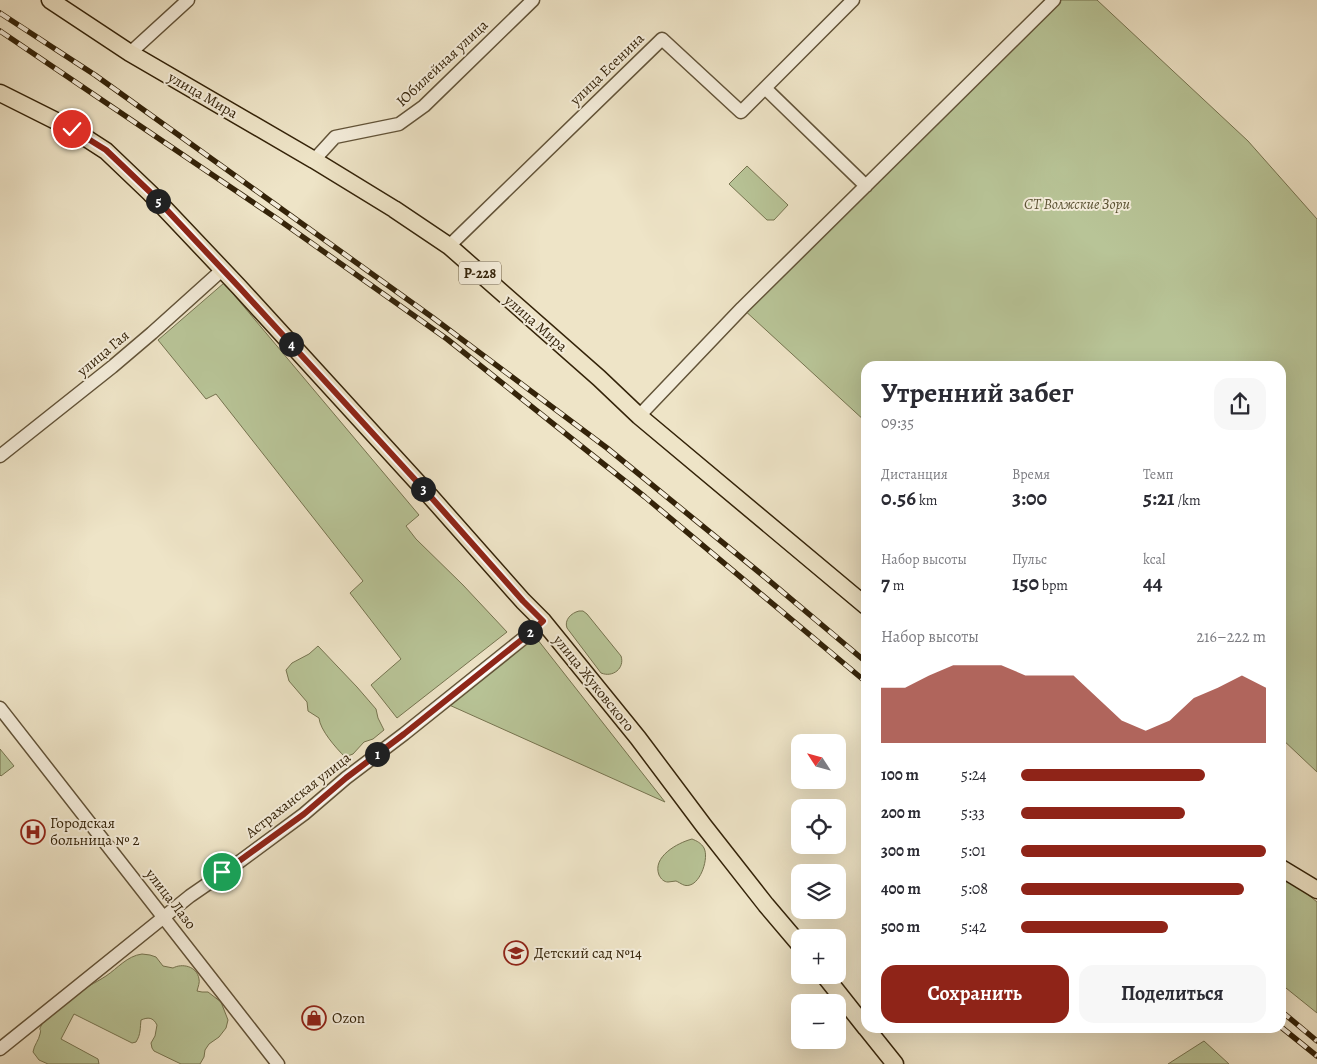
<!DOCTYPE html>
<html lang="ru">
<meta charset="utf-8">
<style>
:root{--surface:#fff;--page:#f7f7f7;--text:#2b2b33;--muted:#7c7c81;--accent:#8f2418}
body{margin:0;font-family:Alegreya,serif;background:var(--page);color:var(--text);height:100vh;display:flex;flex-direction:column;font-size:19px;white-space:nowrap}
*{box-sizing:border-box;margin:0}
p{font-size:16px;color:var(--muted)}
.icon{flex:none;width:28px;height:28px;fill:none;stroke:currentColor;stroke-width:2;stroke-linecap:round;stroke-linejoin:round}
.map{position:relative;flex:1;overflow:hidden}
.side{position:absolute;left:861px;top:361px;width:425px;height:672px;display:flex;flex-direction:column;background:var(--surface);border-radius:15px;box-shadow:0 5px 20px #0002}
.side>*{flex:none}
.needle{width:32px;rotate:306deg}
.buttons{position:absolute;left:791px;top:734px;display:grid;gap:10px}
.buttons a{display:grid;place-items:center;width:55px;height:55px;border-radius:10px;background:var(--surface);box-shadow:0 5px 20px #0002;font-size:25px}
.pin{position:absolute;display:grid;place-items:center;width:42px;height:42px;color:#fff;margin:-21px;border:2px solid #fff;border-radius:50%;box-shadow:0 1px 5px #0007}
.km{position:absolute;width:25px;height:25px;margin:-12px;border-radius:50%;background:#222;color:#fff;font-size:14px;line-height:25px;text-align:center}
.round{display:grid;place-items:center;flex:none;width:52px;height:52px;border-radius:15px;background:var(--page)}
.summary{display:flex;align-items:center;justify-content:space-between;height:85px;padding:0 20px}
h1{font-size:28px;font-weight:700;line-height:38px}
.metrics{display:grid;grid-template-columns:repeat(3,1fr);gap:8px;height:85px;padding:5px 20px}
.metrics div{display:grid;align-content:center}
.metrics b{font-size:21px;font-weight:700}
.metrics small{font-size:14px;font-weight:400}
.metrics p{font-size:14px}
.chart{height:140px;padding:10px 20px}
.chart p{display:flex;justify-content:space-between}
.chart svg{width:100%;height:90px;margin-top:5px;fill:var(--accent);opacity:.7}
.cta{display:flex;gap:10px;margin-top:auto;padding:10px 20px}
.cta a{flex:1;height:58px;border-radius:15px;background:var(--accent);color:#fff;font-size:20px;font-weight:700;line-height:58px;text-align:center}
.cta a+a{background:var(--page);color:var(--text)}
ul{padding:0 20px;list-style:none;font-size:16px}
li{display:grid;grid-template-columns:80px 60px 1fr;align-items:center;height:38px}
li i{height:12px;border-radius:6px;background:var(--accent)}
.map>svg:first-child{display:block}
.green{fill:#b8c497;stroke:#767450}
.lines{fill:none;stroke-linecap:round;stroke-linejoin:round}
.minor-casing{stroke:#625338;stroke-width:15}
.major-casing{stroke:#342309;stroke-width:19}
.minor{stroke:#f4eddb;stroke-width:12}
.major{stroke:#eee4c7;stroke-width:16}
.rail-casing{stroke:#342309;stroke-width:5.5}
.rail{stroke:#f4eddb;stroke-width:4;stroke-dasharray:11;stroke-linecap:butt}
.route-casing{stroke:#fff;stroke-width:10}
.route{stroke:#8f2418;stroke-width:6}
.labels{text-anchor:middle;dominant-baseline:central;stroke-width:4;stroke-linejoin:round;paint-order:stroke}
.shield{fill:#f4eddb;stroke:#6e6048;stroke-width:1}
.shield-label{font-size:14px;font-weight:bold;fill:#342309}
.street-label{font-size:15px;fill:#342309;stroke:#f4eddb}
.park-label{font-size:15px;font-style:italic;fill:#5c5334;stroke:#f4eddb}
.poi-label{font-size:15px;fill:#342309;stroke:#f4eddb;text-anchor:start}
</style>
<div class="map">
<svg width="1317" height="1064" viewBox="0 0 1317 1064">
<rect width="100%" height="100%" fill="#eee4c7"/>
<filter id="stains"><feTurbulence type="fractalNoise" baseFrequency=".004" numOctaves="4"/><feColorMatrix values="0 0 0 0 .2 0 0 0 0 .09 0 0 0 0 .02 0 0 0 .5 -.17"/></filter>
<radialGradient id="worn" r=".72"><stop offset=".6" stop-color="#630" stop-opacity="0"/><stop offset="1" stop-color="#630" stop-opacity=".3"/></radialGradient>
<path class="green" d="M1054,0h43l151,141 69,78v553l-36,-34v-372h-415v56l-124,-114z
M747,166l41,39 -14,15h-7l-38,-36z
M224,283l195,232 -13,11 10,13 47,46 44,47 -110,86 -26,-33 30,-26 -51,-66 13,-12 -147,-187 -10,5 -48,-59z
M579,611h4l4,3 34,42c4,12 -8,22 -20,17l-34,-45c-3,-8 4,-15 12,-17z
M534,635l131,167 -218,-98z
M318,646l39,41 19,22 2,9 6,12 -11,9 -9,3 -11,12 -8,3c-9,-9 -25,-27 -26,-39l-11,-7 -1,-9 -18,-21 -3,-11 6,-7 17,-9z
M0,749l14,17 -13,10 -1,-1z
M692,839c5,2 9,4 12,9 5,10 -3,34 -14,37 -6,2 -9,-2 -14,-4 -3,0 -5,1 -8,1 -4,0 -7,-3 -9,-7 -7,-18 18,-32 33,-36z
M1281,879l19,9 17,14v111l-36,-29z
M142,954l8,1 6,2 7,9 10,2c9,-5 24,-2 26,11 1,3 -1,8 -2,12l5,1h6l13,10 7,18 -2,8 -7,9 -10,7 -4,6 -1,7 -4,7h-19l-27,-13 -2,-3 -1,-5 4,-7 2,-11c-4,-8 -9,-8 -16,-5 -1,8 0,14 -5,22l-4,1 -58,-29 -13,25 37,20 1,5h-51l-9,-4 -6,-8c1,-7 6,-12 7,-18 2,-7 -2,-2 1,-8 10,-23 45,-37 65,-50 12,-8 21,-20 36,-22z
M1204,1041l25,23h-61z"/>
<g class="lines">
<g class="minor-casing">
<path id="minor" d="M130,53l58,-53
M765,88l101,98
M314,160l21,-23 64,-13 25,-18 109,-106
M449,246l213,-207 79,73 112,-112
M639,416l103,-108 312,-308
M0,456l112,-89 40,-34 70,-63
M0,708l278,356
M0,1049l190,-153 45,-31 69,-51 42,-36 58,-44 121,-97 18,-16"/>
</g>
<g class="major-casing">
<path id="major" d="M50,0l80,53 184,107 80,49 55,37 150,132 40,38 227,190
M0,93l72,36 34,22 44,42 89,94 191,209 93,105 20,20 95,117 66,88 62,79 34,40
M1281,868l36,22
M824,975l42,53
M867,1029l28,35"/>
</g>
<use href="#minor" class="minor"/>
<use href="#major" class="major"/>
<g class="rail-casing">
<path id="rail" d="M0,13l95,62 337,242 175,131 153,125 106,89
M0,31l279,189 168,119 198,158 221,185
M1281,1011l36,30
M1281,1027l36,29"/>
</g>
<use href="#rail" class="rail"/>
</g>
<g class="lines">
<g class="route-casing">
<path id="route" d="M72,129l34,21 44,42 89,95 191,209 93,105 20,20 -18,16 -121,97 -58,44 -42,36 -69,50 -13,8"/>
</g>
<use href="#route" class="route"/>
</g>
<defs>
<g id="hospital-ring" transform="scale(1.25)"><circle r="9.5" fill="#f4eddb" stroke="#8f2418" stroke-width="1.5"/><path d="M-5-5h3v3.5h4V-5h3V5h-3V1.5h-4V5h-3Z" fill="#8f2418"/></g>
<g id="school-ring" transform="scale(1.25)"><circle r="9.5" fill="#f4eddb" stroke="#8f2418" stroke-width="1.5"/><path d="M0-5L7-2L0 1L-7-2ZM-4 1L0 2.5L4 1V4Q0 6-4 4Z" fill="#8f2418"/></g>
<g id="shop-ring" transform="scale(1.25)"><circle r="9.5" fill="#f4eddb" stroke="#8f2418" stroke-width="1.5"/><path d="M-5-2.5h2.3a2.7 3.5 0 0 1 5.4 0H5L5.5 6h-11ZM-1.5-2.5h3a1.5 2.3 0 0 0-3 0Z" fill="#8f2418"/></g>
</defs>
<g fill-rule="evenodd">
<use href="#hospital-ring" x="33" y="832"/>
<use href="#school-ring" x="516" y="953"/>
<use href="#shop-ring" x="314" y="1018"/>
</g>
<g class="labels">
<rect class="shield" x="459" y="261.5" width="42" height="23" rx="4"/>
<g class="shield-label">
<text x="480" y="273">Р-228</text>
</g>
<g class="street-label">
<text transform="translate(442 63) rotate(-43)">Юбилейная улица</text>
<text transform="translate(607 69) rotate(-44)">улица Есенина</text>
<text transform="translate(203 95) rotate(30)">улица Мира</text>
<text transform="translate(536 323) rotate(41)">улица Мира</text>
<text transform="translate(103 353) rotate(-40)">улица Гая</text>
<text transform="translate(594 683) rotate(51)">улица Жуковского</text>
<text transform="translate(298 795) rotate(-38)">Астраханская улица</text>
<text transform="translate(171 899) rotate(52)">улица Лазо</text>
</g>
<g class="park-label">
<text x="1077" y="204">СТ Волжские Зори</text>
</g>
<g class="poi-label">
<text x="50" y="823">Городская<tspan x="50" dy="17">больница № 2</tspan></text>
<text x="534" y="953">Детский сад №14</text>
<text x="332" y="1018">Ozon</text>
</g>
</g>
<rect width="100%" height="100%" filter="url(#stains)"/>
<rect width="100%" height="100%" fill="url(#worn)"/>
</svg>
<div class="buttons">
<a><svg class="needle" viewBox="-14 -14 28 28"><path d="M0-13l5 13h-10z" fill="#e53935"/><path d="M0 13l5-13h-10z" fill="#7c7c81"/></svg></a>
<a><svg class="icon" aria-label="locate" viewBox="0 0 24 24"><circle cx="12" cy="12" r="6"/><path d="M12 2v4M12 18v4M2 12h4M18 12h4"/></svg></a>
<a><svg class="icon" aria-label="layers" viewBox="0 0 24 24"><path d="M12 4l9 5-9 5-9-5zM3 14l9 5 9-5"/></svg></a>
<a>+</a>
<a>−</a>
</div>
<div class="pin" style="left:222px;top:872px;background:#1e9e55"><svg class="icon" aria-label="arrive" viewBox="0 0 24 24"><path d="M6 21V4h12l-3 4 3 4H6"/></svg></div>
<div class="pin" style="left:72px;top:129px;background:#d93025"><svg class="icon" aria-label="check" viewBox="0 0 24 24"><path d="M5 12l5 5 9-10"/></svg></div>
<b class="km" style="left:377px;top:754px">1</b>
<b class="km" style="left:530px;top:632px">2</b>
<b class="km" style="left:423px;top:489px">3</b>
<b class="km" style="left:291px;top:344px">4</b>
<b class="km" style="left:158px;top:201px">5</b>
<section class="side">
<div class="summary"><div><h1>Утренний забег</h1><p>09:35</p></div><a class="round"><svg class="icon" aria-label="share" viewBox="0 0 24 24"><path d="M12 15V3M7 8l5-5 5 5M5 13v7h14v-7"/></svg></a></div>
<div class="metrics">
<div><p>Дистанция</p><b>0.56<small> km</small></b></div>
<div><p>Время</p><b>3:00</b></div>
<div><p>Темп</p><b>5:21<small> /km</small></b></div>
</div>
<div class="metrics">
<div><p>Набор высоты</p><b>7<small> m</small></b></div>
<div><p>Пульс</p><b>150<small> bpm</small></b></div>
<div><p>kcal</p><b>44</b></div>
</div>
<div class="chart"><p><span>Набор высоты</span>216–222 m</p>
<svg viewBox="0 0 160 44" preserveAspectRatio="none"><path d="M0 44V17L10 17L20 11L30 6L40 6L50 6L60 11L70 11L80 11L90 22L100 33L110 38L120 33L130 22L140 17L150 11L160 17V44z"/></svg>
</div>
<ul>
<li><b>100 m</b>5:24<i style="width:75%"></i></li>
<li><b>200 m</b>5:33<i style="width:67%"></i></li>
<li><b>300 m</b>5:01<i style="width:100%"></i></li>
<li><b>400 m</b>5:08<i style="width:91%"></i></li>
<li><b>500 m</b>5:42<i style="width:60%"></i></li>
</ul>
<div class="cta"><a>Сохранить</a><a>Поделиться</a></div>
</section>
</div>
